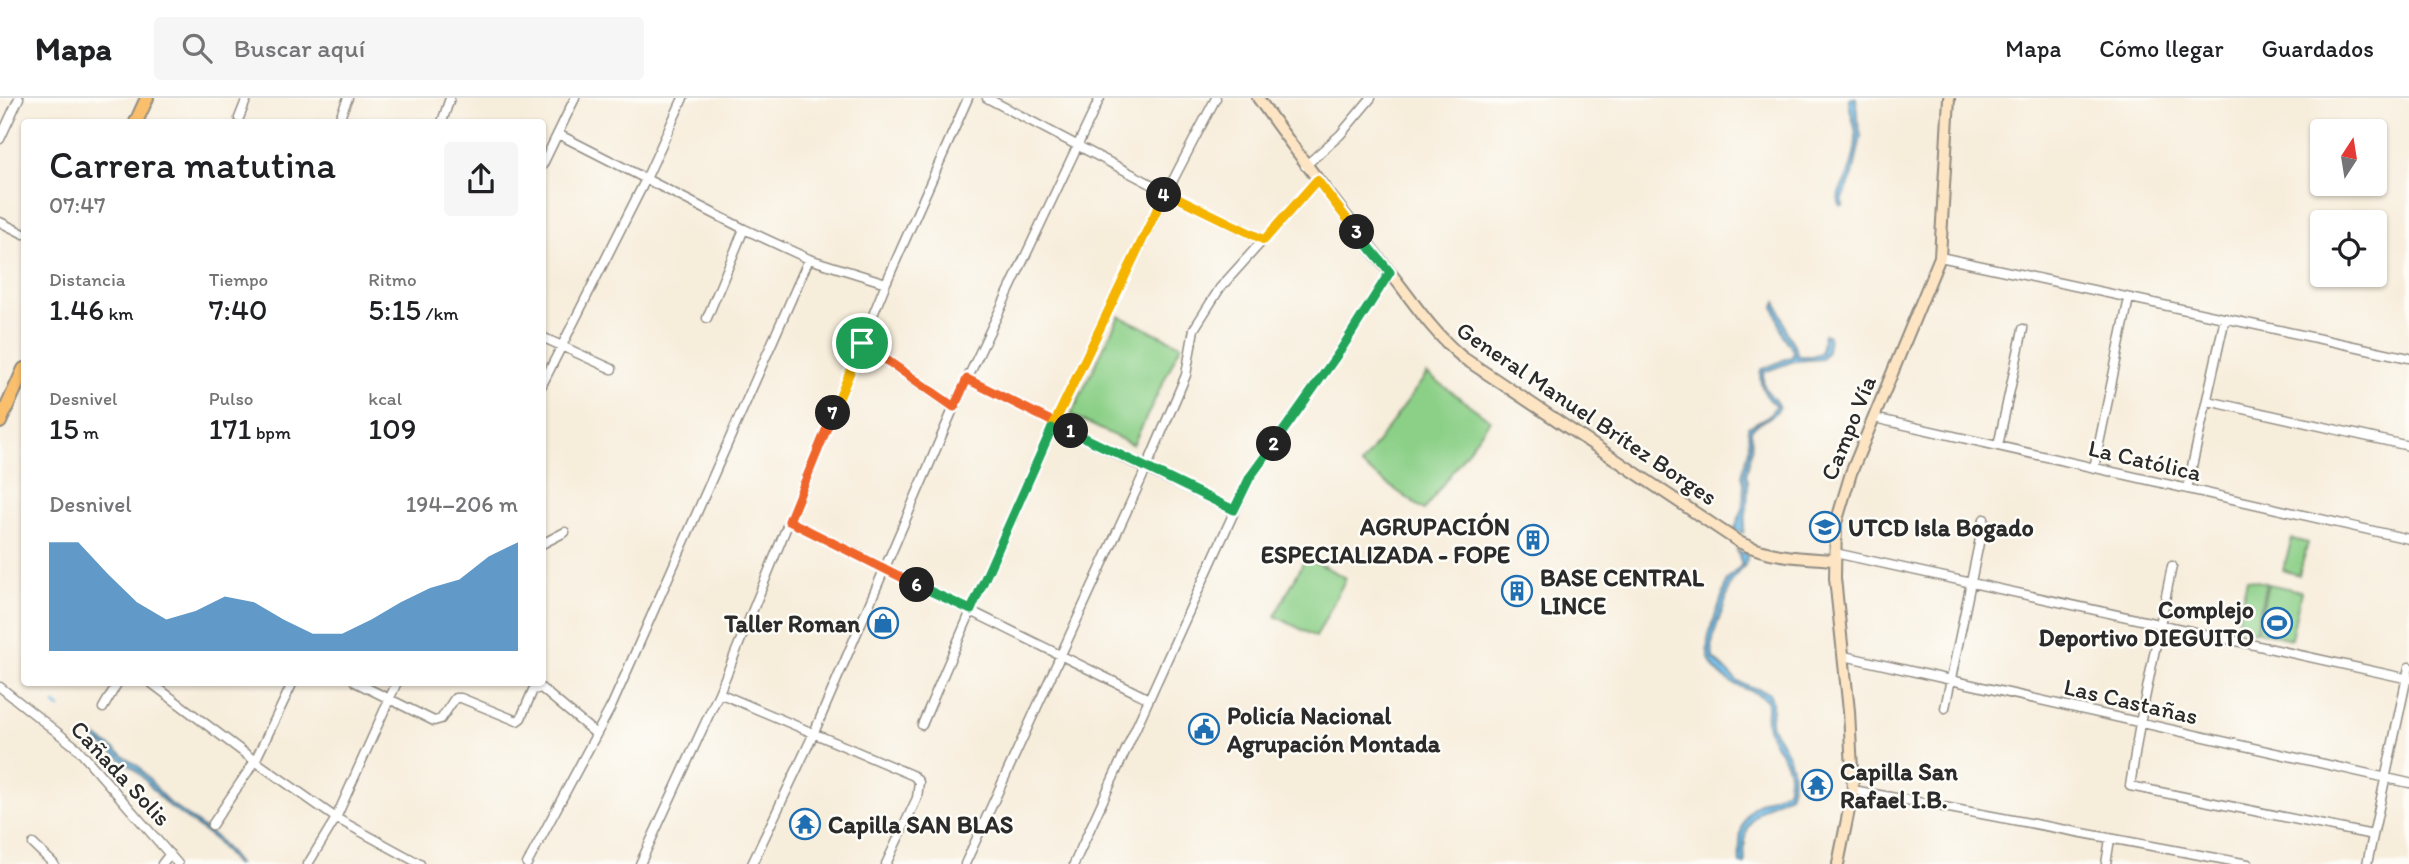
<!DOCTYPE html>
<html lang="es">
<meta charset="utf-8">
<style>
:root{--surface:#fff;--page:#f6f6f6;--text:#202124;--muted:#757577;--line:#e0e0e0;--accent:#1f6fb2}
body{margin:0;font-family:Itim,sans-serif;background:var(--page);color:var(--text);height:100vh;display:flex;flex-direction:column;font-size:26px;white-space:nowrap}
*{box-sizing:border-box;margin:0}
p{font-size:23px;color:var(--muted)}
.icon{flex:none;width:38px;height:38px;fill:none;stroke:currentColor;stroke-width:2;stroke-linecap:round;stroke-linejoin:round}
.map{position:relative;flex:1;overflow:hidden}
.details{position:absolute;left:21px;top:21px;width:525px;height:567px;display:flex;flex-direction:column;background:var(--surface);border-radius:7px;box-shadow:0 2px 5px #0004}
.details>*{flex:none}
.needle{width:46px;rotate:12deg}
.tools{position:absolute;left:2310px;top:21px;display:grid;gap:14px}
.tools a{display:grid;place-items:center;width:77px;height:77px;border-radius:7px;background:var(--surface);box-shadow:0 2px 5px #0004;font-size:35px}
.pin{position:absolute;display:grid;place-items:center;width:60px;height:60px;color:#fff;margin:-30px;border:4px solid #fff;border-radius:50%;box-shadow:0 2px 7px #0007}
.km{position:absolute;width:35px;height:35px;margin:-18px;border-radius:50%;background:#222;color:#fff;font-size:19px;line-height:35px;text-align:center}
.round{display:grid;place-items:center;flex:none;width:74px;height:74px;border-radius:7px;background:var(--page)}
.head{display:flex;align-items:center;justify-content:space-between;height:119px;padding:0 28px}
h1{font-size:38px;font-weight:600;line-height:52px}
.stats{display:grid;grid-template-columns:repeat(3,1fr);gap:10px;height:119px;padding:7px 28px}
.stats div{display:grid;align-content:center}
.stats b{font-size:30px;font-weight:600}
.stats small{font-size:19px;font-weight:400}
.stats p{font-size:19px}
.chart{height:196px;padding:14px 28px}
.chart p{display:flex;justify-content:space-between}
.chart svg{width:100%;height:126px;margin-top:7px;fill:var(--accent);opacity:.7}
header{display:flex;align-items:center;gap:42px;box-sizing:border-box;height:98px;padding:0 35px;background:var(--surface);border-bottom:2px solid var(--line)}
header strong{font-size:33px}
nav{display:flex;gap:38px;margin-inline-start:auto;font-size:24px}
.search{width:490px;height:63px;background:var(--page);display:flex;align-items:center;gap:18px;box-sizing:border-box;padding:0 24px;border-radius:7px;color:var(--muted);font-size:26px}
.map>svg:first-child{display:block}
.green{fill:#8cd088;stroke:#5c7e5a;stroke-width:2}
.water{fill:#6bb8e4;stroke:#4b7288;stroke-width:2}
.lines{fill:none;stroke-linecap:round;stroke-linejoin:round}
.stream{stroke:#6bb8e4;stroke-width:2.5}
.street-casing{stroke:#918c83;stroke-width:11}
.secondary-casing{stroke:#918c83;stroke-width:14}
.primary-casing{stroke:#918c83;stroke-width:16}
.street{stroke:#fff;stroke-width:8}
.secondary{stroke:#fde5c4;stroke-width:10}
.primary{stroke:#f9bf6c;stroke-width:12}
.split-1-casing{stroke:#fff;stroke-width:14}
.split-2-casing{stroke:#fff;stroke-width:14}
.split-3-casing{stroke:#fff;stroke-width:14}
.split-4-casing{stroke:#fff;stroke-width:14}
.split-5-casing{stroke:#fff;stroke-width:14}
.split-6-casing{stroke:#fff;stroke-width:14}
.split-7-casing{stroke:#fff;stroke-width:14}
.split-8-casing{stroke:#fff;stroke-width:14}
.split-1{stroke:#f0652b;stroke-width:9}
.split-2{stroke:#22a559;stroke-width:9}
.split-3{stroke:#22a559;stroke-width:9}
.split-4{stroke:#f5b400;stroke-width:9}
.split-5{stroke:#f5b400;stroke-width:9}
.split-6{stroke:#22a559;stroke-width:9}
.split-7{stroke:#f0652b;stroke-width:9}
.split-8{stroke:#f5b400;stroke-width:9}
.labels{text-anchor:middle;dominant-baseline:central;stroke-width:5;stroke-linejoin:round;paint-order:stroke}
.street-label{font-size:24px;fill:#2b2b2b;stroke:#fdfcf7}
.poi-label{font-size:24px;font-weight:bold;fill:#2b2b2b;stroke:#fdfcf7;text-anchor:start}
</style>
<header>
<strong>Mapa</strong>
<div class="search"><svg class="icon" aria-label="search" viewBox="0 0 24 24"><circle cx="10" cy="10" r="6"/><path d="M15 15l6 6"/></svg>Buscar aquí</div>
<nav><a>Mapa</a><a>Cómo llegar</a><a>Guardados</a></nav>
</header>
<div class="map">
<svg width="2409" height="766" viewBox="0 0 2409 766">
<rect width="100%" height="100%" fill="#fdfcf7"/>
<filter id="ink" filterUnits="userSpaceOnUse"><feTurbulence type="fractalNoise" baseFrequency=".0143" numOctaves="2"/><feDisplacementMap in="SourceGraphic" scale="14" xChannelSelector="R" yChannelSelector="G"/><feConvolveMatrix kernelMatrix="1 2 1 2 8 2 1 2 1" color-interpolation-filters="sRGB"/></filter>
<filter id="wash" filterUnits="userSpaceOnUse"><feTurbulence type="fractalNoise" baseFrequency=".00686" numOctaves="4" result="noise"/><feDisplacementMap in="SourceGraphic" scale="28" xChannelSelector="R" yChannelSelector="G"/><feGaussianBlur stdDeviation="1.57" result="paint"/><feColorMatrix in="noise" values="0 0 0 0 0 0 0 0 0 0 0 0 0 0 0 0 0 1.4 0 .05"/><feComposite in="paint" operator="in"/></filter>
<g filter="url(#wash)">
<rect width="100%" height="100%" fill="#f7eddb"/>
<path class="green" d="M1119,218l62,29 -48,100 -62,-30z
M1427,276l63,46 -66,90 -63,-45z
M2292,441l16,4 -9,32 -16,-5z
M1306,459l40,21 -30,59 -41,-21z
M2247,481l19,4 -11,48 -19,-4z
M2268,486l33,7 -10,48 -34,-8z"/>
<path class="water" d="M1856,0l1,21 4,17 -8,39 -10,23v8h-3c-5,-13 4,-20 8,-31 4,-10 8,-27 8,-38 0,-13 -7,-25 -7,-38z
M1776,204c6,11 7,22 12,33 5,9 9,11 9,21h15l9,-3 3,-19 5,2 -2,15 -5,8 -28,2 -30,11c-5,21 12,23 15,36 -7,12 -20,12 -28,22l1,19 -6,26 2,6 -1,26 -4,26 -9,-3 9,-21 1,-26 -2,-8 7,-26 -1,-22 20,-11 8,-10c-11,-10 -18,-20 -15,-36l32,-14v-6l-10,-15 -9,-29z
M1737,452l4,3 6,-1c1,16 -8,18 -15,29 -4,6 -5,15 -7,22 -7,20 -15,33 -12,55l25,24 31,11c7,12 -1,23 3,35 14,21 28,42 17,67 -36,15 -48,28 -44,69h-5c-1,-20 -1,-52 21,-62 8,-4 17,-7 26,-12 9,-29 -12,-37 -19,-62 -3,-10 0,-18 -1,-28 -14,-11 -26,-11 -38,-19 -36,-23 -18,-50 -8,-81 3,-7 3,-14 6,-20 5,-7 11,-9 15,-16z
M94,637l45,32 28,34 50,37 21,26h-3l-21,-25 -49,-36 -28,-32 -44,-33z"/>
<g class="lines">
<path class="stream" d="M55,606l5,4"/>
</g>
</g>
<g filter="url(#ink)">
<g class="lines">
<g class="street-casing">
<path id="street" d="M987,0l179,94 98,48
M239,20l8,-20
M338,24l10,-24
M442,24l8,-24
M558,36l186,95 65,30 77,24
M0,41l19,-41
M542,68l33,-68
M1305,68l35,-31 31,-37
M0,124l24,12
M1940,159l469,101
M707,220l37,-89
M542,239l70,32
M862,245l92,64
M967,281l179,90 88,41
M542,287l104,-206 37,-81
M2208,303l201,45
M1874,320l535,121
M1998,348l25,-117
M2094,370l35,-170
M2187,391l38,-171
M789,423l360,178
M542,446l23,-12
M1835,455l574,126
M2172,468l-32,157 -10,63 243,49
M1844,558l565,127
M150,584l105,79 81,57 84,46
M355,584l79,39 7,-2 14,-21h6l56,23 4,-3 12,-28 8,-2 55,46
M0,589l77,61 101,116
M719,595l195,83 5,6 -2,16 -31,66
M103,610l15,-26
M1945,610l39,-189
M922,627c90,-212 185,-423 294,-627
M1853,692l395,74
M212,727l43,-64 38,-79
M33,746l21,20
M162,766l8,-10
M308,766l28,-46 61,-136
M527,766l85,-159 197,-446
M640,766l79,-171 167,-410 82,-185
M752,766l61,-129 141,-328 146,-309
M965,766l181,-395 40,-94 8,-46 26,-41 97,-108
M1074,766l176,-387 90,-126 50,-79
M2106,766l4,-25
M2367,766l42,-197"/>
</g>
<g class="secondary-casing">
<path id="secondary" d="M1258,0c42,60 86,116 131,173 24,30 43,61 73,86l277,185c30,15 62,16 96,18
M1838,766l15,-74 -4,-79 -14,-133 1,-55 15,-50 89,-216 9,-159"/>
</g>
<g class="primary-casing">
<path id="primary" d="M136,24l11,-24
M0,324l24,-53"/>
</g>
<use href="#street" class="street"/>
<use href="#secondary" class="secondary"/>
<use href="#primary" class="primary"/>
</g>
</g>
<g class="lines" filter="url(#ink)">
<g class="split-1-casing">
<path id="split-1" d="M862,245l92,64 13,-28 104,52"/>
</g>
<g class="split-2-casing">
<path id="split-2" d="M1071,333l163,79 16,-33 24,-33"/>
</g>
<g class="split-3-casing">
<path id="split-3" d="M1274,346l66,-93 50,-79 -33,-40"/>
</g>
<g class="split-4-casing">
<path id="split-4" d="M1164,97l2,-3 98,48 53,-60 40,52"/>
</g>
<g class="split-5-casing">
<path id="split-5" d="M1052,330l112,-233"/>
</g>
<g class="split-6-casing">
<path id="split-6" d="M917,487l54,25 81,-182"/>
</g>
<g class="split-7-casing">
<path id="split-7" d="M833,315l-44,108 128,64"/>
</g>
<g class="split-8-casing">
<path id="split-8" d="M833,315l29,-70"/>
</g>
<use href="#split-1" class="split-1"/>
<use href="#split-2" class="split-2"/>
<use href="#split-3" class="split-3"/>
<use href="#split-4" class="split-4"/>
<use href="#split-5" class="split-5"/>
<use href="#split-6" class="split-6"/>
<use href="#split-7" class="split-7"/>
<use href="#split-8" class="split-8"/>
</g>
<defs>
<g id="university-ring" transform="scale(1.575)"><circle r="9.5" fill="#fdfcf7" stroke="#1f6fb2" stroke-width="1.5"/><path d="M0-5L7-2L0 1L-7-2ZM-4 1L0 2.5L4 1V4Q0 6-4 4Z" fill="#1f6fb2"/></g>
<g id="building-ring" transform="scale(1.575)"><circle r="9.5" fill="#fdfcf7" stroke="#1f6fb2" stroke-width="1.5"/><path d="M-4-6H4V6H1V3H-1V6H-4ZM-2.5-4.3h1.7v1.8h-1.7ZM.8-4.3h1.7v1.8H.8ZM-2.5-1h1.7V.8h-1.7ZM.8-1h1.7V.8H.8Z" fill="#1f6fb2"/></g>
<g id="shop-ring" transform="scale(1.575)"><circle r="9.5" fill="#fdfcf7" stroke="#1f6fb2" stroke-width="1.5"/><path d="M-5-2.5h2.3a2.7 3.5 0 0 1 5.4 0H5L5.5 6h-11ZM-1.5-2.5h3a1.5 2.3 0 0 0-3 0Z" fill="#1f6fb2"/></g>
<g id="stadium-ring" transform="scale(1.575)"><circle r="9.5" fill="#fdfcf7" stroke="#1f6fb2" stroke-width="1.5"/><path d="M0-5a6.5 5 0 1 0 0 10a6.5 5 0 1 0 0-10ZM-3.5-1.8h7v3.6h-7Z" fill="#1f6fb2"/></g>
<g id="civic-ring" transform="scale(1.575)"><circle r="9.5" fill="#fdfcf7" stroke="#1f6fb2" stroke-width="1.5"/><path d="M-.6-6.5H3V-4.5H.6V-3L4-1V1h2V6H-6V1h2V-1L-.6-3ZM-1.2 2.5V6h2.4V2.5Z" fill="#1f6fb2"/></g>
<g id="temple-ring" transform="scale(1.575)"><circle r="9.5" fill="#fdfcf7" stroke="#1f6fb2" stroke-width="1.5"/><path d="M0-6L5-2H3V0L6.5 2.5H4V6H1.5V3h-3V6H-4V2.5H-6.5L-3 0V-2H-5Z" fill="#1f6fb2"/></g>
</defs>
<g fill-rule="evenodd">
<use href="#university-ring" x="1825" y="429"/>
<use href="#building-ring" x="1533" y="442"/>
<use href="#building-ring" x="1517" y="493"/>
<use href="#shop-ring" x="883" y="525"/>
<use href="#stadium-ring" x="2277" y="525"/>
<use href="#civic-ring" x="1204" y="631"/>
<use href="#temple-ring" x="1817" y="687"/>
<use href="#temple-ring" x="805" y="726"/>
</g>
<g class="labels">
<g class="street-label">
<text transform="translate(1587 315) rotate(34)">General Manuel Brítez Borges</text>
<text transform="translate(1848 330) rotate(-68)">Campo Vía</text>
<text transform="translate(2145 362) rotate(13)">La Católica</text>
<text transform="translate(2131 603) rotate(13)">Las Castañas</text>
<text transform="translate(121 675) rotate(47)">Cañada Solis</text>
</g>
<g class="poi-label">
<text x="1510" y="428" text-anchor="end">AGRUPACIÓN<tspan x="1510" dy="28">ESPECIALIZADA - FOPE</tspan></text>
<text x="1848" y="429">UTCD Isla Bogado</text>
<text x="1540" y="479">BASE CENTRAL<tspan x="1540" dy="28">LINCE</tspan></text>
<text x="2254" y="511" text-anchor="end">Complejo<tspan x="2254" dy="28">Deportivo DIEGUITO</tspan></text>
<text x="860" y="525" text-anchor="end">Taller Roman</text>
<text x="1227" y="617">Policía Nacional<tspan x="1227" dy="28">Agrupación Montada</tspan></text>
<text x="1840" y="673">Capilla San<tspan x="1840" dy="28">Rafael I.B.</tspan></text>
<text x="828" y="726">Capilla SAN BLAS</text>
</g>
</g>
</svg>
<div class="tools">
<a><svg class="needle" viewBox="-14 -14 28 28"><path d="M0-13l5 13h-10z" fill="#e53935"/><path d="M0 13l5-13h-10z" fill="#757577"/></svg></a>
<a><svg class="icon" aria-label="locate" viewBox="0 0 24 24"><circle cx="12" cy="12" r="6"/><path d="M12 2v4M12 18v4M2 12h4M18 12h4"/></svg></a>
</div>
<div class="pin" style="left:862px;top:245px;background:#1e9e55"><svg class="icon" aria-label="arrive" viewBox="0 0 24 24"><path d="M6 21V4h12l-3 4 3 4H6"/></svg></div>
<b class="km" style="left:1071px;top:333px">1</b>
<b class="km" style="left:1274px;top:346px">2</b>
<b class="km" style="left:1357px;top:134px">3</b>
<b class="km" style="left:1164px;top:97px">4</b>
<b class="km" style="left:917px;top:487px">6</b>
<b class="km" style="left:833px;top:315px">7</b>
<section class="details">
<div class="head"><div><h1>Carrera matutina</h1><p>07:47</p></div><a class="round"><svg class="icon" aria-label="share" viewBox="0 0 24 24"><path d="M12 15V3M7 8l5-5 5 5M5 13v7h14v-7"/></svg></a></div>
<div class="stats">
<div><p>Distancia</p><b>1.46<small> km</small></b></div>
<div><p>Tiempo</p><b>7:40</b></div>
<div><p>Ritmo</p><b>5:15<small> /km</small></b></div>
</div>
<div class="stats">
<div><p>Desnivel</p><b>15<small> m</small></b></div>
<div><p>Pulso</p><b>171<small> bpm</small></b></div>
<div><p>kcal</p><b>109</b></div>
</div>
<div class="chart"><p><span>Desnivel</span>194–206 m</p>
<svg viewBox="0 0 160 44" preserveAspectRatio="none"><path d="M0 44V6L10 6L20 17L30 27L40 33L50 30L60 25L70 27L80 33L90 38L100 38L110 33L120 27L130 22L140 19L150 11L160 6V44z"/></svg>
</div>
</section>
</div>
